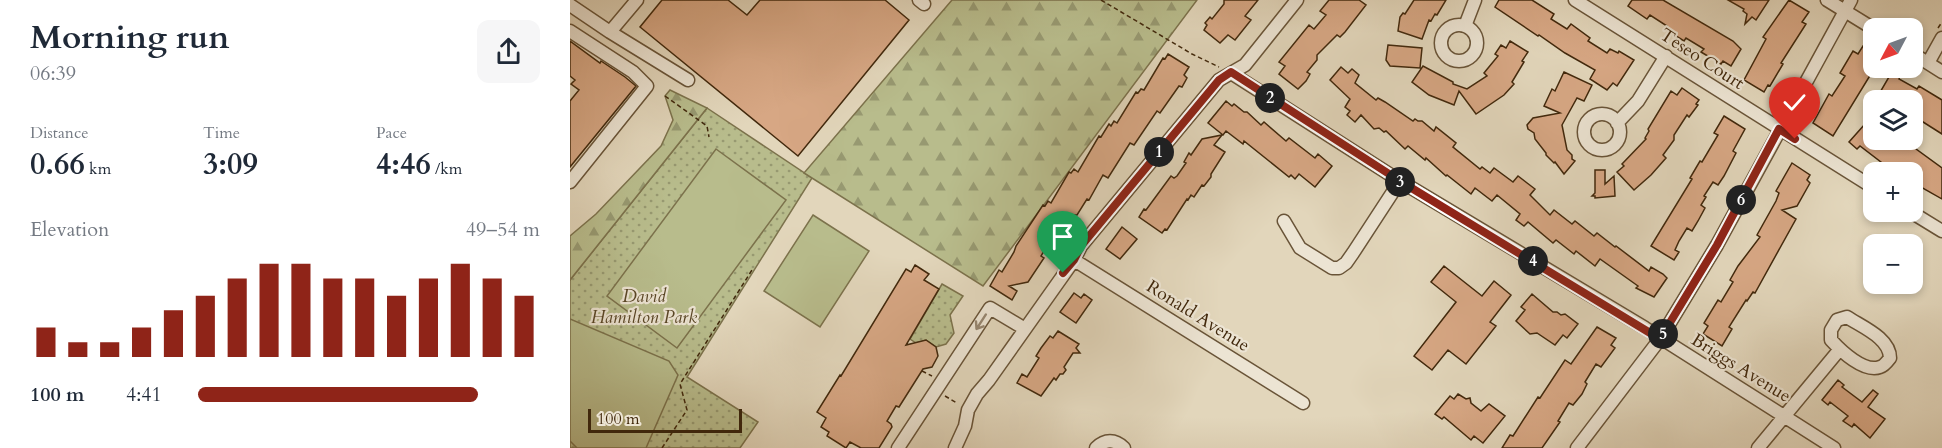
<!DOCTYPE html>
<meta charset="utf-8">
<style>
:root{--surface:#fff;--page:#f6f6f7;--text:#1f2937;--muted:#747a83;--accent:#8f2418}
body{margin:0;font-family:Cardo,serif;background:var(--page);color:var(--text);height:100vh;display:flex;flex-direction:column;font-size:22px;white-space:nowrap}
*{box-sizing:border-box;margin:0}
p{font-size:20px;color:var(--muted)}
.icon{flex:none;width:33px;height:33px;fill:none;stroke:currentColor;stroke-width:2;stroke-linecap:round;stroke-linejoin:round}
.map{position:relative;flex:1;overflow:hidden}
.panel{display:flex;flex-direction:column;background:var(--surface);width:570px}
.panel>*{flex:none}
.needle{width:39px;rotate:229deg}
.controls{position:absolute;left:1293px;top:18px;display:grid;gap:12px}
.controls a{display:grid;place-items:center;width:60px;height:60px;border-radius:12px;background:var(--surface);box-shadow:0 3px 9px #0003;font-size:30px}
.scale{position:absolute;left:18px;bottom:15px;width:154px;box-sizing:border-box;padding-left:6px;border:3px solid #41280c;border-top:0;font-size:16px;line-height:21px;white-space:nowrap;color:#41280c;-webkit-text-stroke:4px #ece4d3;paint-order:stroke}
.pin{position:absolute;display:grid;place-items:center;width:51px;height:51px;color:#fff;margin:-62px -26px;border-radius:50% 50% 50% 0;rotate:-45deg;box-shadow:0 0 6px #0007}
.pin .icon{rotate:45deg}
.km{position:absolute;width:30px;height:30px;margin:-15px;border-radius:50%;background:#222;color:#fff;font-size:16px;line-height:30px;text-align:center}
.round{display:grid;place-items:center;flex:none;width:63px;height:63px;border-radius:12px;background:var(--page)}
.headline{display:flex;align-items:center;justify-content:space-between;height:102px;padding:0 30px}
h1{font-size:33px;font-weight:600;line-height:45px}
.stats{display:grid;grid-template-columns:repeat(3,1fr);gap:9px;height:102px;padding:6px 30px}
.stats div{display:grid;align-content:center}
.stats b{font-size:30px;font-weight:600}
.stats small{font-size:16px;font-weight:400}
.stats p{font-size:16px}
.chart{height:168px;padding:12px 30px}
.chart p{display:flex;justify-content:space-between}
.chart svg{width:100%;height:108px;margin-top:6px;stroke:var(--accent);stroke-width:6}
ul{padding:0 30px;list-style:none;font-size:20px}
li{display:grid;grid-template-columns:96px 72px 1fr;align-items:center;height:45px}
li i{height:15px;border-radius:8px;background:var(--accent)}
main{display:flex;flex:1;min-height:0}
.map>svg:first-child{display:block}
.green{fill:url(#green-dots);stroke:#7c724c;stroke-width:1.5}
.forest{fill:url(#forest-firs);stroke:#7c724c;stroke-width:1.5}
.pitch{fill:#b8bc8c;stroke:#7c724c;stroke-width:1.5}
.building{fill:#d7a784;stroke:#41280c;stroke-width:1.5}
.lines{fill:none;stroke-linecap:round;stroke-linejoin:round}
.minor-casing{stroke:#695438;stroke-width:15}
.path{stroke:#41280c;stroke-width:1.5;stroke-dasharray:4.5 3;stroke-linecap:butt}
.minor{stroke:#ece4d3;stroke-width:12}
.oneway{stroke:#968670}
.route-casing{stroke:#fff;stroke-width:12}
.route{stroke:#8f2418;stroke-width:8}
.labels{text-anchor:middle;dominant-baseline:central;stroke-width:4.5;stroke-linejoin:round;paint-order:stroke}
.street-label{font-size:18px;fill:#41280c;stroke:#ece4d3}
.park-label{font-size:18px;font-style:italic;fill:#594626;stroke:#ece4d3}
</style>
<main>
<section class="panel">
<div class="headline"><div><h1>Morning run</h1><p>06:39</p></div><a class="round"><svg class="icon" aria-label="share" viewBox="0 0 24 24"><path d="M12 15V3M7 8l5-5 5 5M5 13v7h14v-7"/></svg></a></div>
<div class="stats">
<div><p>Distance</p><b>0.66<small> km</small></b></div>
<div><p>Time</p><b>3:09</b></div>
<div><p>Pace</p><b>4:46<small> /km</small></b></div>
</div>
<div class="chart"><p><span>Elevation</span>49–54 m</p>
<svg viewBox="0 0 160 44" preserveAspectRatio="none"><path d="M5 44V32M15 44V38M25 44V38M35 44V32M45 44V25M55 44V19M65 44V12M75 44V6M85 44V6M95 44V12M105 44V12M115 44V19M125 44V12M135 44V6M145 44V12M155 44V19"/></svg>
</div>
<ul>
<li><b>100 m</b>4:41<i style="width:82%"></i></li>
</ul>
</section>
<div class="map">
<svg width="1372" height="448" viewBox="0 0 1372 448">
<defs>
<pattern id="green-dots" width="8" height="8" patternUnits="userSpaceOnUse" patternTransform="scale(1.5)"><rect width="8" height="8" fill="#b8bc8c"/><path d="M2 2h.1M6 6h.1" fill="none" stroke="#979971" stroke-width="1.8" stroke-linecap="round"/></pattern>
<pattern id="forest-firs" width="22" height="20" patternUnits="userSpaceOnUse" patternTransform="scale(1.5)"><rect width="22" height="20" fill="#b8bc8c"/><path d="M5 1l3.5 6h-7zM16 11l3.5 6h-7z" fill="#979971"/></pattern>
</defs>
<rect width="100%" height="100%" fill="#e2d6bb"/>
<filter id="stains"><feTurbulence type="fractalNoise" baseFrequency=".00333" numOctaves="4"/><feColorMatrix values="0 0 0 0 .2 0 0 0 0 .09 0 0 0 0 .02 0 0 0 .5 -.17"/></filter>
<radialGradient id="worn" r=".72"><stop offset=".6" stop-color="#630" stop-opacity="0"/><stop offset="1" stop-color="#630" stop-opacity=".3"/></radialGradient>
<path class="green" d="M137,108l105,70 -125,199 71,45 -18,26h-170v-168z
M372,284l21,12 -13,19 4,18 -8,11 -10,3 -10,-7 -10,3 -6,-4z"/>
<path class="forest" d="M382,0h245l-214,286 -179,-113z
M100,90l37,18 -137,172v-44l26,-22 65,-68 12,-26 -8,-24z"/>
<path class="pitch" d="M146,149l70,51 -109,148 -70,-52z
M243,215l56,36 -49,76 -56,-36z
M0,319l99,42 9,14 -32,73h-69l-7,-7z"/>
<path class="building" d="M92,0h66l19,15 13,-15h125l24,20 -111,136 -158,-129z
M654,0h34l-13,16 6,4 -16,20 -7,-5 -8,8 -16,-13 3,-5 -2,-2 5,-6 2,2 12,-15z
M759,0h30l7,5 -21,27 -5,5 -3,-2 -20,20v5l-10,12 3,2 -4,7 -8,8 -19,-15 6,-8 -6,-4 30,-37 5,4 12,-14 -6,-4z
M844,0h32l-9,15 -2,-1 -4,7 -2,-1 -7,19 -24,-8 2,-14 3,-4 2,1z
M929,0h33l22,14 -3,5 16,10 4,-5 19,14 -2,3 19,12 3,-4 8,4 1,-2 15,9 -17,26 -4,-3 -6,7 -17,-11 5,-9 -30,-17 -26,-18 -1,1 -43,-29z
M1062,0h31l70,41 8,8 -10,17 -8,-5 -2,3 -20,-12 3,-3 -18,-11 -2,3 -19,-12 2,-3 -17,-11 -3,4 -19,-13z
M1158,0h41l-13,20 -4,-3 -7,7 2,-10 -4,-3 1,-2z
M1219,0l20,12 -7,10 4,2 -25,39 2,1 -13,22 -2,-1 -4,7 -20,-12 22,-41 -3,-2z
M0,41l30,22 1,-2 24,16 11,9 -66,81v-66l9,-11 -8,-6 4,-4 -5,-4z
M940,41l18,11 -6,9 2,1 -12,20 2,2 -10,11 -28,19 -17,-23 -5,14 -25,-10 -17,-13 11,-16 30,16v2l14,5 20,-13 -3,-3 14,-17 -3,-2 6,-9 5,3z
M818,45l34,3 -2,20 -30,-2 -4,-6z
M1293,46l11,7v16l-41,67 -20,-13 16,-29 3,2 13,-20 -5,-3 13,-22 5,3z
M598,54l21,13 -5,8 3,3 -5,9 -3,-1 -19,27 -3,-2 -23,34 -4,-2 -22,35 -5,-3 -14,25 -2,-1 -10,16h-4l-18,28 -3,-3 -3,3 -8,13 3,2 -16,24 -19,4 8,5 -5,9 -22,-14 9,-16 3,2 12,-20 2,-6 27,-41 2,1 3,-5 3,2 18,-31 2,1 3,-4 4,3 21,-36 2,1 8,-13 2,2 3,-5 3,2 19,-31 2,1 3,-4 3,1 19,-32 2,1z
M771,67l7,6 4,-4 7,6 -4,8 21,17 2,-2 7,4 28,19 2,-2 3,2h4l12,10 2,-4 20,16 -3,4 27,22 2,-2 8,6 4,-5 19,14 5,-6 17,13 -5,6 20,20 4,-5 18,14 3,-3 19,15 3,-3 18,14 1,-1 33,25 2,-4 12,7 4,4 -13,19 -18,-9 2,-2 -38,-27 -5,7 -19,-15 -2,3 -18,-14 -3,3 -25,-21 -4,4 -8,-6 4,-6 -23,-19 -5,6 -17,-13 -4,6 -24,-19 -1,1 -20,-18 -1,2 -17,-14 -3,3 -19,-18 -2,1 -5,-4 -5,1 -13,-14 -6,7 -8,-7 3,-4 -5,-4 5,-8 -20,-19z
M1323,70l8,5 -2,4 18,10 2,-3 23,14v34l-30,-19v-15h-30l2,-3 -5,-3z
M994,72l28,13 -8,16 -7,-3 -15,27 5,25 5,5v4l3,2 -11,13 -9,-12 -1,1 -8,-8v-2l-11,-14 -1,-6 -6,-4 -1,-4 6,-7 27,-5 -16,-7 8,-17 3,2z
M1112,88l17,12 -3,4 2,1 -9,12 -2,-2 -13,20v5l-11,15 3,3 -15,17 -17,15 -17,-18 7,-6 -2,-2 24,-25 -1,-1 4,-7 -1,-2 23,-38 6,4z
M656,101l6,5 2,-2 10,8h3l14,13 3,-3 22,19 3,-3 26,20 3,-4 14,12 -17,21 -16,-13 -4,5 -4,-4 -2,2 -45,-36 -1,3 -17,-13 -3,4 -15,-12z
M1154,116l21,13 -12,22 3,2 -12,23 -6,9 -5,-3 -9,14 2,1 -5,8 4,3 -7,13 -6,10 -5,-3 -8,13 -4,9 4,2 -5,8 -23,-14 41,-67 -2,-1 10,-17 2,1 16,-27 -4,-2z
M1295,124l9,6v10h19l8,6 4,-5 37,27v31l-30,-17v-10h-13l-3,-2 -2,2 -34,-26 -3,3 -8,-7z
M652,135l-8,10 11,7 -14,22v3l-7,9 -2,-1 -8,12 -3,-2 -3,5 -1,-1 -20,31 -2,-1 -3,4 -23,-16 5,-8 2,1 25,-34 3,2 3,-2 9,-13 -2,-1 5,-9 2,2 11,-16z
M1222,163l18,12 -3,5 3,3 -13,23 -15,4 14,9 -41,74 -2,-1 -6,9 -1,-1 -17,27 3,2 -10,17 -19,-12 5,-8 -4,-3 14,-23 3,2 12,-20 -3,-2 8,-14 22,-29 -3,-2 19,-34 3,-8 -3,-2z
M1025,170h10v14l9,-8 1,20 -20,2v-2h-3l3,-3z
M552,227l15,12 -17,20 -14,-10z
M345,265l14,9 -5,6 15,9 -33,56 20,-5 10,7 2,9 -6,11 -9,2 -24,38 -3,-1 -9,15 4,3 1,3 -13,21h-18l-11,-6 -4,6 -19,-12 2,-4 -8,-5 5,-9 -9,-6 23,-37 1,1 65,-107 5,3z
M874,266l38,30 12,-15 17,14 -21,27 6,4 -30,38 -18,-14 -16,20 -18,-14 42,-54 -25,-20z
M504,293l7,5 3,-4 8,6 -16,23 -16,-11z
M962,294l21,18h4l4,3 4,-1 13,10 -11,14 -4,-3 -8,10 -18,-12 -7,1 -14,-13 9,-11 -4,-3z
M1027,327l19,11 -5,7 4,3 -14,19 -5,-3 -11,18 2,2 -5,10 -9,11 -4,-2 -11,18 2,1 -18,26h-40l8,-13 3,1 25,-39 2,1 25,-38 6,4z
M488,331l21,13 -3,4 4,5h-7l-9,14 2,3 -3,4h-3l-4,6 -2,-2 -13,18 -24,-13 5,-9 5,3 12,-19 -3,-2 5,-8 9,-12 3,2z
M1268,380l6,5 -2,2 20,15 11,-12 5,4 -10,13 17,12 -15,19 -16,-14 -2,3 -9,-6 5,-5 -18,-14 -2,3 -6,-5z
M888,394l8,5 4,-1 1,5 10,8 8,-7 16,12 -22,27 -9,-7 -3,4 -27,-23 -2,2 -7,-5 15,-18 4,3z"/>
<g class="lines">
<g class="minor-casing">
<path id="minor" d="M349,0l5,4
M1005,0l299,188
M1257,0l47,29
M0,5l40,27 78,48
M871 43a18 18 0 1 1 36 0a18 18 0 1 1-36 0Z
M895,26l10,-26
M0,31l63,41 14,14 -77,96
M40,32l27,-32
M1342,53l30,19
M1358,63l14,-25
M661,73l169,108 245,147 189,120
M1014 132a18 18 0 1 1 36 0a18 18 0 1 1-36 0Z
M1047,123l21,-22 28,-45
M1341,212l31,19
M714,221l16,27 32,20h7l7,-5 7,-10 47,-72
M504,260l229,143
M1277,317c15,10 43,21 43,41 -3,4 -6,8 -10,9 -16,6 -39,-16 -49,-27v-10l6,-10z
M328,448l92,-140 35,21
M385,448l10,-22 3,-16 9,-16 12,-14 85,-120 7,-14 138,-166 26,-15 52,-65
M526,448c9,-9 19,-9 28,0
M1007,448l83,-109 57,-94 134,-245
M1188,448l82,-99"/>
</g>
<path class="path" d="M531,0l91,54 27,13
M1368,28l4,-6
M95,96l42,30 2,11
M352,371l10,5
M375,396l12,7
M92,448l25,-38 -7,-26 72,-114"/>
<use href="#minor" class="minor"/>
</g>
<defs><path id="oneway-shaft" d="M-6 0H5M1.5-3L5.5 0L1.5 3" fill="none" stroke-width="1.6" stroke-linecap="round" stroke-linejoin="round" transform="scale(1.5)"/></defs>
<use class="oneway" href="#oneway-shaft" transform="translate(411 322) rotate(123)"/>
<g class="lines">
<g class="route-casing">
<path id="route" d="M493,273l11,-13 7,-14 138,-166 12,-8 169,109 260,158 57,-94 62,-116 16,10"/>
</g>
<use href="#route" class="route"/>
</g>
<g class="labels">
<g class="street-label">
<text transform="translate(1132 59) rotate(33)">Teseo Court</text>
<text transform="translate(628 316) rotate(32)">Ronald Avenue</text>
<text transform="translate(1171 368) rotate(32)">Briggs Avenue</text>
</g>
<g class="park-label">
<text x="74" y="296">David<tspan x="74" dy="21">Hamilton Park</tspan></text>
</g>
</g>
<rect width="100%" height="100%" filter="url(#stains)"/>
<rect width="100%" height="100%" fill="url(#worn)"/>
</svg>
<div class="controls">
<a><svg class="needle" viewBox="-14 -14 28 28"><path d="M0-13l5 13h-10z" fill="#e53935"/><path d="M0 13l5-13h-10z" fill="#747a83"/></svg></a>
<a><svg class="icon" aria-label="layers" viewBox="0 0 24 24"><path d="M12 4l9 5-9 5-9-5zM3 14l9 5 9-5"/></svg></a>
<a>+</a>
<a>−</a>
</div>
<div class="scale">100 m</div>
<div class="pin" style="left:493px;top:273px;background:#1e9e55"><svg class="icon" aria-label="arrive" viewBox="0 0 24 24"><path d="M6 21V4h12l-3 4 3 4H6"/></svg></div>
<div class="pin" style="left:1225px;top:139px;background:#d93025"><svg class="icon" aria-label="check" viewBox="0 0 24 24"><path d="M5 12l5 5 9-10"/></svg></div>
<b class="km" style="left:589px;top:152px">1</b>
<b class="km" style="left:700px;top:98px">2</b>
<b class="km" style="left:830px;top:182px">3</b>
<b class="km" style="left:963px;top:261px">4</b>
<b class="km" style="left:1093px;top:334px">5</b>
<b class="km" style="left:1171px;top:200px">6</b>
</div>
</main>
